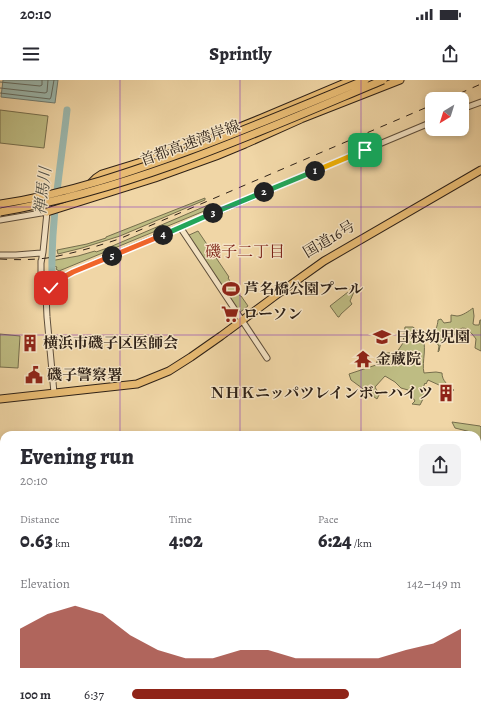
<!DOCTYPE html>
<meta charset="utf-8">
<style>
:root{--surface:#fff;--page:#f2f2f3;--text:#2b2b33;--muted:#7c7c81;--accent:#8f2418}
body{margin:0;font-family:Alegreya,"Noto Serif JP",serif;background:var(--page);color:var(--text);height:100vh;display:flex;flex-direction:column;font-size:15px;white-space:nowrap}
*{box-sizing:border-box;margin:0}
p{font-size:13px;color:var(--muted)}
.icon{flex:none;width:22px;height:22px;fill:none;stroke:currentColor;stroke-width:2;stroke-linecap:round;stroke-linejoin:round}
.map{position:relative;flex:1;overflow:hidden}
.sheet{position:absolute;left:0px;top:351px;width:481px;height:286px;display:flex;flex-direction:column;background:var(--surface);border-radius:12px 12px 0 0;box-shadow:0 2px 6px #0003}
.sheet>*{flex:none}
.needle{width:26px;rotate:218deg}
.tools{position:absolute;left:425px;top:12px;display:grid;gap:8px}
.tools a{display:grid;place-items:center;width:44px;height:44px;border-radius:8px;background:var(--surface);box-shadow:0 2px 6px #0003;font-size:20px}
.pin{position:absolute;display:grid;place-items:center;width:34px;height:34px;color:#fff;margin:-17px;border-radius:8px;box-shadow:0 2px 6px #0006}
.km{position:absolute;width:20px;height:20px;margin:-10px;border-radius:50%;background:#222;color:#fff;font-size:11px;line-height:20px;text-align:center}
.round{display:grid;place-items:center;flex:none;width:42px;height:42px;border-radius:8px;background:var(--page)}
.head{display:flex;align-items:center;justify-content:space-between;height:68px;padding:0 20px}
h1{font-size:22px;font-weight:800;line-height:30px}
.stats{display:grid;grid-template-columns:repeat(3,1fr);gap:6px;height:68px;padding:4px 20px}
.stats div{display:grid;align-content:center}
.stats b{font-size:20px;font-weight:800}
.stats small{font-size:11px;font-weight:400}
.stats p{font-size:11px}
.chart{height:112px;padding:8px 20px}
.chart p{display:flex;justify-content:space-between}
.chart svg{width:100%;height:72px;margin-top:4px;fill:var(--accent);opacity:.7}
ul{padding:0 20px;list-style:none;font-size:13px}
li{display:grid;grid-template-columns:64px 48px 1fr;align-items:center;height:30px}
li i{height:10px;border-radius:5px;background:var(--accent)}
.status{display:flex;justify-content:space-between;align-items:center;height:28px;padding:0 20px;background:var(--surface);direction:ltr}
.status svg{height:11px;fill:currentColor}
header{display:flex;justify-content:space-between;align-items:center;height:52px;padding:0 20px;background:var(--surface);font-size:18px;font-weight:800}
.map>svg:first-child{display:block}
.green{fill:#bebc83;stroke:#766e4d}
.water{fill:#9bb8ae;stroke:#6f7c72}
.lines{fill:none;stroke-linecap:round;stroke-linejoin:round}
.shore{stroke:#646c62;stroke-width:1}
.river{stroke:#9bb8ae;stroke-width:7}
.minor-casing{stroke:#5e4e3b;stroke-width:7}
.highway-casing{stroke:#2e2117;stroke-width:9}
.minor{stroke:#f5e4c5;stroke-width:5}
.highway{stroke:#e8bb73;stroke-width:7}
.rail{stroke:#2e2117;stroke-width:1;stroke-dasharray:7 7;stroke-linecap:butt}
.highway-bridge-casing{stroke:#2e2117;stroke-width:9;stroke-linecap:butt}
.highway-bridge{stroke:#e8bb73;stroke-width:7}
.split-1-casing{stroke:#fff;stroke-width:8}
.split-2-casing{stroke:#fff;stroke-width:8}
.split-3-casing{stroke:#fff;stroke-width:8}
.split-4-casing{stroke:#fff;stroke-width:8}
.split-5-casing{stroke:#fff;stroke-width:8}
.split-6-casing{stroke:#fff;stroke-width:8}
.split-7-casing{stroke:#fff;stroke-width:8}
.split-1{stroke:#f5b400;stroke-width:5}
.split-2{stroke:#22a559;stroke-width:5}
.split-3{stroke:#22a559;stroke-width:5}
.split-4{stroke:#22a559;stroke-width:5}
.split-5{stroke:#f0652b;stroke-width:5}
.split-6{stroke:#f0652b;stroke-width:5}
.split-7{stroke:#f5b400;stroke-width:5}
.grid{fill:none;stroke:#7b2cbf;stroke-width:1;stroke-opacity:0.55}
.labels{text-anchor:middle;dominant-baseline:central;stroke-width:3;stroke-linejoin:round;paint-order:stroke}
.street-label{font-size:15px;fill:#2e2117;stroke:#f5e4c5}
.poi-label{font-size:15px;font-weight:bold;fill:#2e2117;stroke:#f5e4c5;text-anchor:start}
.water-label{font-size:16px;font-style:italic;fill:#4f4e44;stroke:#f5e4c5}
.neighbourhood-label{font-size:16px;fill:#7a1f14;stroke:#f5e4c5}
</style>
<div class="status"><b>20:10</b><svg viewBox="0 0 49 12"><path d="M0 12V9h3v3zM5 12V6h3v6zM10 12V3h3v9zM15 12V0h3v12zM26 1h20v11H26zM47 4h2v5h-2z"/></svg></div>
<header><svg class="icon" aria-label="menu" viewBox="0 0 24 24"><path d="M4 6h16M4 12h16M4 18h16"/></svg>Sprintly<svg class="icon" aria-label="share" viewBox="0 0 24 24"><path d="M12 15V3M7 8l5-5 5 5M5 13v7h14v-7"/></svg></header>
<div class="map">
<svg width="481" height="637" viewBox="0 0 481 637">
<rect width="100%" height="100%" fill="#f0d6a6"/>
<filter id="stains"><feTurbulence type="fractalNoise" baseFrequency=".005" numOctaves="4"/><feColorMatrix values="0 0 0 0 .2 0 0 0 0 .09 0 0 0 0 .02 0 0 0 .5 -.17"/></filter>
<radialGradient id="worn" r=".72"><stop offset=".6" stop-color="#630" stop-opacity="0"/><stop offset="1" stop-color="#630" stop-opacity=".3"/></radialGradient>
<path class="green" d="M0,30l48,6 -4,32 -44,-5z
M205,118v2l-85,36 -38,12 -24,6 -1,-4 30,-6 19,-6v-1z
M208,125l1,4 -150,62 -3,-2 1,-2 -7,-2v-4l28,-5 17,-5 1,1 14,-5z
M198,151l31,46 -1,1 12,18h1l7,10 -9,7 -52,-77z
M356,207l-6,14 2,3 -11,10 -2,3h-1l-8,-11 18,-14 1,1 2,-1 -1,-3z
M473,228l1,8 -1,8 2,1h4l1,-5h1v31l-6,-3 1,-9c-3,-4 -10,-14 -16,-10 -2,1 -5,5 -7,7l-8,-1 -4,6 -2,10 -1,1 1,-6c-10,-12 -2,-13 -1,-26l3,-1 3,4 7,-1v-7c2,0 4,1 6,1 5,0 12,-5 16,-8z
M405,247h8c2,2 5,4 7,6 9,11 1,29 4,40l12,-1 6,1c0,8 6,12 12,17l-2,2 -2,-2 -22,-10 -2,4 -1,-1 -4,9 4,3 -5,10 -8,-1 3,-3 -7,-11 -7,-2 -6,-6 -10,-6 -10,11 4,8 -2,4 -26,-19 -2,-6 27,-9 3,-11 18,-2 6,-9z
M0,254l20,2 -2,32 -18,-1z
M452,342l28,4 1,1v16c-4,-2 -4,-4 -4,-8h-4l-2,-3 -16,-4z"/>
<path class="water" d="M3,0h55l-3,23 -54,-6z"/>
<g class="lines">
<path class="shore" d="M0,2l40,4 2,-1v-5
M0,8l45,5 2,-1 1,-12
M0,13l50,6 1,-2 3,-17"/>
<path class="river" d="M52,194c-1,-55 9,-109 15,-164"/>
<g class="minor-casing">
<path id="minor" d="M462,29l19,-7
M0,140l47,-8 -4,40 -2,11
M180,147l87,131
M0,175h16l25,-2
M41,181v14l5,20
M54,313l-7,-76 -1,-22 3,-5 11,-11 13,-7 359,-150"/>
</g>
<g class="highway-casing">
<path id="highway" d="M298,40l102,-40
M88,106l8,-8 6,-4 88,-27 72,-29 90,-38
M68,125l13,-12
M47,132l108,-34 61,-22 29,-12 56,-25
M0,319l137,-15 32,-13 22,-14 30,-21 54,-40 49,-35 157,-91"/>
</g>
<use href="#minor" class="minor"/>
<use href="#highway" class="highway"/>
<path class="rail" d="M447,19l34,-15
M0,179c16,1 31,1 47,-1 24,-4 48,-11 72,-19l313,-134"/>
<g class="highway-bridge-casing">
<path id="highway-bridge" d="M0,124c68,-10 134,-33 199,-57 56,-21 111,-44 166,-67
M0,132c134,-23 259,-80 383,-132"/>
</g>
<use href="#highway-bridge" class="highway-bridge"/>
</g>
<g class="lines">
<g class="split-1-casing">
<path id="split-1" d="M315,91l50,-21"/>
</g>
<g class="split-2-casing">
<path id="split-2" d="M264,112l51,-21"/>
</g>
<g class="split-3-casing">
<path id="split-3" d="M213,133l51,-21"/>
</g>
<g class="split-4-casing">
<path id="split-4" d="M163,155l50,-22"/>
</g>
<g class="split-5-casing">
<path id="split-5" d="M112,176l51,-21"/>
</g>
<g class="split-6-casing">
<path id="split-6" d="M62,198l11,-6 39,-16"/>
</g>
<g class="split-7-casing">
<path id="split-7" d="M51,208l11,-10"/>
</g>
<use href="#split-1" class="split-1"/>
<use href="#split-2" class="split-2"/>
<use href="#split-3" class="split-3"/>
<use href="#split-4" class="split-4"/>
<use href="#split-5" class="split-5"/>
<use href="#split-6" class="split-6"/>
<use href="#split-7" class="split-7"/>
</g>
<path class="grid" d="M120,0v355M240,0v355M361,0v355M0,127h481M0,255h481M0,382h4M477,382h4M0,510h4M477,510h4M120,633v4M240,633v4M361,633v4"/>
<defs>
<g id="stadium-bare" transform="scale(1.38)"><path d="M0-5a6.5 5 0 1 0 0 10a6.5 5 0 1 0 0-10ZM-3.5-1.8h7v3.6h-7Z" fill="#8f2418" stroke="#f5e4c5" stroke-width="2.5" paint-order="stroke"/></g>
<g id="supermarket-bare" transform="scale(1.38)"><path d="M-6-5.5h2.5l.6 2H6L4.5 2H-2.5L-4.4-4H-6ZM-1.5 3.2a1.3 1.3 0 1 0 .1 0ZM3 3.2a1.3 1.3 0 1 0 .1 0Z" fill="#8f2418" stroke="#f5e4c5" stroke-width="2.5" paint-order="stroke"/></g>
<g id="school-bare" transform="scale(1.38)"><path d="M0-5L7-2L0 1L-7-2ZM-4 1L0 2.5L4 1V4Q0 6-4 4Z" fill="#8f2418" stroke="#f5e4c5" stroke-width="2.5" paint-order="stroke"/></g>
<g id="building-bare" transform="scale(1.38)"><path d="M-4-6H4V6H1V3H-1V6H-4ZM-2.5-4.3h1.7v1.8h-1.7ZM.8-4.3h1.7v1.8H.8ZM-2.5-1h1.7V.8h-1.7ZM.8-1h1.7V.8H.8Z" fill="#8f2418" stroke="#f5e4c5" stroke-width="2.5" paint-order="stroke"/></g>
<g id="temple-bare" transform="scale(1.38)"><path d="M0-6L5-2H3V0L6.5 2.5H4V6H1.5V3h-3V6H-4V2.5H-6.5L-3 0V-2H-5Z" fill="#8f2418" stroke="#f5e4c5" stroke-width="2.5" paint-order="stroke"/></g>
<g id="civic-bare" transform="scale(1.38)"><path d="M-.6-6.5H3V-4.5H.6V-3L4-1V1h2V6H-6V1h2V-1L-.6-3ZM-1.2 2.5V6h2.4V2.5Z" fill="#8f2418" stroke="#f5e4c5" stroke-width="2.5" paint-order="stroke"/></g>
</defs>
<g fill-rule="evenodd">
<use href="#stadium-bare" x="231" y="209"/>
<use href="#supermarket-bare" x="230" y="234"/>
<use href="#school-bare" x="382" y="257"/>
<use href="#building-bare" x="30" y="263"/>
<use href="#temple-bare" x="363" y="279"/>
<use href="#civic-bare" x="34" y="295"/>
<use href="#building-bare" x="446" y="313"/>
</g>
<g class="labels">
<g class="street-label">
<text transform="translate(190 63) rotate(-20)">首都高速湾岸線</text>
<text transform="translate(329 159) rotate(-31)">国道16号</text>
</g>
<g class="poi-label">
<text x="244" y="209">芦名橋公園プール</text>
<text x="243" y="234">ローソン</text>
<text x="395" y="257">日枝幼児園</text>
<text x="43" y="263">横浜市磯子区医師会</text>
<text x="376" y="279">金蔵院</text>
<text x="47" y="295">磯子警察署</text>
<text x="433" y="313" text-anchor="end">ＮＨＫニッパツレインボーハイツ</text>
</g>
<g class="water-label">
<text transform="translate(43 111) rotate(-83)">禅馬川</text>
</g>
<g class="neighbourhood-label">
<text x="245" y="172">磯子二丁目</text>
</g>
</g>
<rect width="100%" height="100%" filter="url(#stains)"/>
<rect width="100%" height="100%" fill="url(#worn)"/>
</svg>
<div class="tools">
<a><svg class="needle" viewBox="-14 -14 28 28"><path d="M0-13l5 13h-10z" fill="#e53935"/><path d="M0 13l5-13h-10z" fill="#7c7c81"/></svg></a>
</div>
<div class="pin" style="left:365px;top:70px;background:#1e9e55"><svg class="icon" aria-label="arrive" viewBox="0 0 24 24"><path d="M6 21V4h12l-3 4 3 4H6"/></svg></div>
<div class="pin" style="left:51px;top:208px;background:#d93025"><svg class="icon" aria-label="check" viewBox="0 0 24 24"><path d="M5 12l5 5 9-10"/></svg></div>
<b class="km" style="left:315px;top:91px">1</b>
<b class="km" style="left:264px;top:112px">2</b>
<b class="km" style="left:213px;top:133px">3</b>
<b class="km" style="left:163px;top:155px">4</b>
<b class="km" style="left:112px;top:176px">5</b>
<section class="sheet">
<div class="head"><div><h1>Evening run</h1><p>20:10</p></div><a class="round"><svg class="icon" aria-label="share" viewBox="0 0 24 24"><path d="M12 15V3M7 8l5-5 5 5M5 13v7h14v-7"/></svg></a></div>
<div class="stats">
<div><p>Distance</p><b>0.63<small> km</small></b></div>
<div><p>Time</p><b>4:02</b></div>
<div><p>Pace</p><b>6:24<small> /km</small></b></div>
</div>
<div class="chart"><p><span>Elevation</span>142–149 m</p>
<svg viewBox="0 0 160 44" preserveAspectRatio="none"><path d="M0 44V20L10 11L20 6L30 11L40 24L50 33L60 38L70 38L80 33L90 33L100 38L110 38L120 38L130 38L140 33L150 29L160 20V44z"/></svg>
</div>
<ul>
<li><b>100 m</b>6:37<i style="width:66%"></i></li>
</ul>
</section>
</div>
